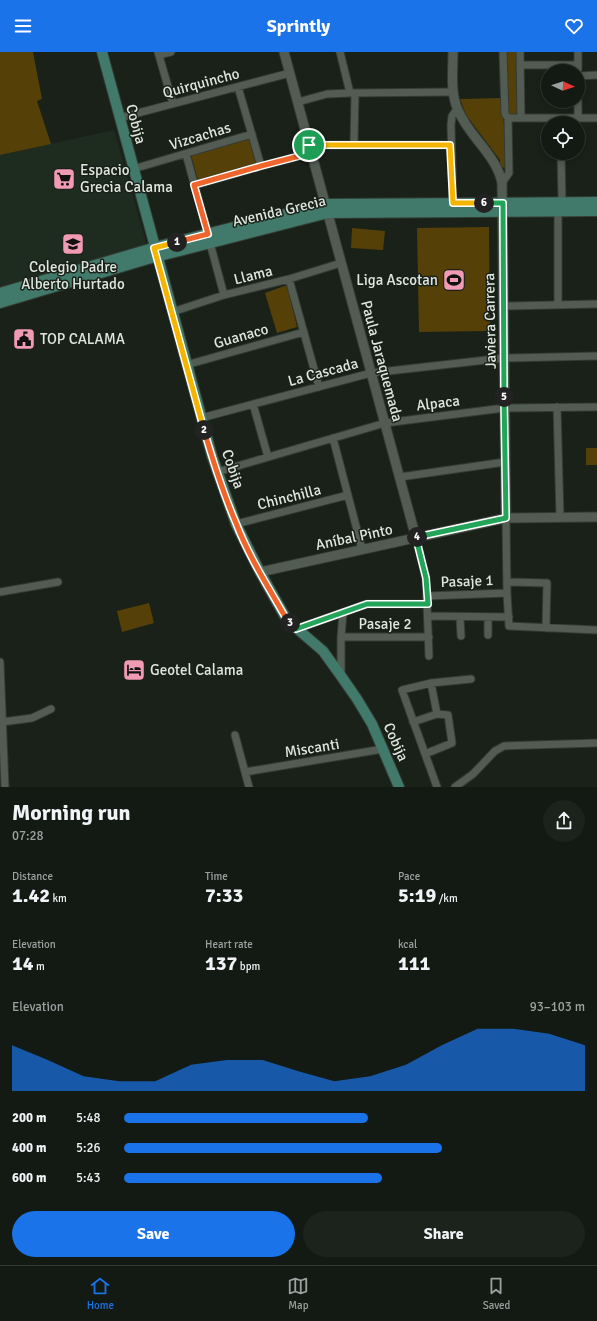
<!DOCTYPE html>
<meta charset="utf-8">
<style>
:root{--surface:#131913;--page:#1c221c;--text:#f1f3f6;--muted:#9da0a0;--line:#323833;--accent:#1a73e8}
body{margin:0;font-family:Signika,sans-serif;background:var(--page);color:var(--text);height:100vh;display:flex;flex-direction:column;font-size:15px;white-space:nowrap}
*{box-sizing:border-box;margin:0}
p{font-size:13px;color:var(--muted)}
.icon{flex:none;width:22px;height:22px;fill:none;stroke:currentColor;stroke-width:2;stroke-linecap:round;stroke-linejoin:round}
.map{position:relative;height:735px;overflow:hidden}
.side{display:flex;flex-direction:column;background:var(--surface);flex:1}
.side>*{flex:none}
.needle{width:26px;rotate:93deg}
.controls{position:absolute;left:541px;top:12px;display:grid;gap:8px}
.controls a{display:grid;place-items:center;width:44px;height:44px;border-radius:50%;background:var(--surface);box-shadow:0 2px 6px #0003,0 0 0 1px var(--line);font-size:20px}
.pin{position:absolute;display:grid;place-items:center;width:34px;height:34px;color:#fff;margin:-17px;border:2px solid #fff;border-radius:50%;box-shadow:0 1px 4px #0007}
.km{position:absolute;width:20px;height:20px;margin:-10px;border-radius:50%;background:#222;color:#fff;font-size:11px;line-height:20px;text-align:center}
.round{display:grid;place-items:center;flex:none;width:42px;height:42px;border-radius:21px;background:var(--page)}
.summary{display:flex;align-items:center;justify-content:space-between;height:68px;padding:0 12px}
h1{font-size:22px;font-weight:700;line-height:30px}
.metrics{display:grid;grid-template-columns:repeat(3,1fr);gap:6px;height:68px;padding:4px 12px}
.metrics div{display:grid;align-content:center}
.metrics b{font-size:20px;font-weight:700}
.metrics small{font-size:11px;font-weight:400}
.metrics p{font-size:11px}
.chart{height:112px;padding:8px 12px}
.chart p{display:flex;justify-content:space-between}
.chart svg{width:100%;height:72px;margin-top:4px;fill:var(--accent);opacity:.7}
.cta{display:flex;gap:8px;margin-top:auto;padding:8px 12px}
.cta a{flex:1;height:46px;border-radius:24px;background:var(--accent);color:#fff;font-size:16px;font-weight:700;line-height:46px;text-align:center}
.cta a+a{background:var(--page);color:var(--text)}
ul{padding:0 12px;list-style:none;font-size:13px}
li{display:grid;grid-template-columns:64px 48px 1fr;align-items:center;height:30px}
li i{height:10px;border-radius:5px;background:var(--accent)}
header{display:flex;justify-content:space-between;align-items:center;height:52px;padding:0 12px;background:var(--accent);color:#fff;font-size:18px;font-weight:700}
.menu{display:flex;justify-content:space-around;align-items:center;height:56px;border-top:1px solid var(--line);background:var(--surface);font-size:11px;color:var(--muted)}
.menu a{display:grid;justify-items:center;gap:2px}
.menu .current{color:var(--accent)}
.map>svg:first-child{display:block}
.built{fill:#1e2c20}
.green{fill:#554107}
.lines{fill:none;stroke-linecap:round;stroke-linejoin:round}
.minor-casing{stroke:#343b35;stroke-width:9}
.tertiary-casing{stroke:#343b35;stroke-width:11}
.secondary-casing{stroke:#343b35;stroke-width:12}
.minor{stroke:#525c53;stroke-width:7}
.tertiary{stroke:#525c53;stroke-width:9}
.secondary{stroke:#41796a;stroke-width:10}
.split-1-casing{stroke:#fff;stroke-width:8}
.split-2-casing{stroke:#fff;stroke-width:8}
.split-3-casing{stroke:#fff;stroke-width:8}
.split-4-casing{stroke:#fff;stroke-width:8}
.split-5-casing{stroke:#fff;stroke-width:8}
.split-6-casing{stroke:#fff;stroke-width:8}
.split-7-casing{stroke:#fff;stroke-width:8}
.split-1{stroke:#f0652b;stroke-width:5}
.split-2{stroke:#f5b400;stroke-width:5}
.split-3{stroke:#f0652b;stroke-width:5}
.split-4{stroke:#22a559;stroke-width:5}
.split-5{stroke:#22a559;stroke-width:5}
.split-6{stroke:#22a559;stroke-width:5}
.split-7{stroke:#f5b400;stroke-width:5}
.labels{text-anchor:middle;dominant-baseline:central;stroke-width:3;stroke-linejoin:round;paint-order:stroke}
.street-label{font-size:15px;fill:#dfe5df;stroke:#192119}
.poi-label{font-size:15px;fill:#dfe5df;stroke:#192119;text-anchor:start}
</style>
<header><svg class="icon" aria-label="menu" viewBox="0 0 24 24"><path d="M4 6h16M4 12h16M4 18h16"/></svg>Sprintly<svg class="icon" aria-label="heart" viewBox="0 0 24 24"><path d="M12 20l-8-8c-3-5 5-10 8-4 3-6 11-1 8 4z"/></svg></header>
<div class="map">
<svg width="597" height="735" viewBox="0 0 597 735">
<rect width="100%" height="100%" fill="#192119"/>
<path class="built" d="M114,78l32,112 -2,4 -144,42v-133z"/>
<path class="green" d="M0,0h33l9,47 -5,2 14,43 -51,11z
M505,0h12l1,60 -2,2 -7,1z
M502,46l5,70 -7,-1v-7l-34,-45 -6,-16z
M249,85l8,26 -59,17 -7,-25z
M489,175l1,104 -71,1 -2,-104z
M352,176l33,3 -2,19 -32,-2z
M287,233l10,42 -20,6 -12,-40z
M586,396h11v17h-11z
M149,551l5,20 -32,9 -5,-21z"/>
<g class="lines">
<g class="minor-casing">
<path id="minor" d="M158,0l15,52
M340,0l10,41
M503,0l2,62 3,4
M520,0l1,66
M159,3l12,-3
M520,13h58
M578,17v-17
M578,24l19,-1
M238,35l23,79
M298,50l29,-8 23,-1 103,-1
M119,66l171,-45
M508,66h89
M578,66v-17
M309,93h141
M354,93l1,-52
M561,101l1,49
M186,102l22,80
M133,117l119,-35
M502,131l7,-10 -1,-55
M195,133l66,-19 50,-13
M453,151l-2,-78 1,-9 5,-7
M210,191l14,52
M289,227l30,108
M558,253v-94
M503,254l94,-2
M172,260l52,-17 65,-16 52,-16
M186,313l118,-33
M253,352l15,53
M557,355l3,110
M201,366l170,-45 133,-15 93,-2
M333,386l29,111
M217,420l168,-49 119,-15 93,-1
M400,425l105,-15
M506,466l1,75 2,33 88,4
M236,472l112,-29
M416,486l10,40 3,78
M507,530l40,1 -1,45
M0,540l58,-10
M427,544l80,-3
M428,564l81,1
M460,565l1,19
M296,577l71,-25h61
M488,583v-18
M341,585h88
M0,610l5,125
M341,624v-39l2,-24
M2,670l30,-4 19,-9
M413,670l24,-8
M235,683l14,52
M425,702l27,-11 -4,-28 -11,-1 -6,-31
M245,720l138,-23
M437,735l-35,-97 29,-7 40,-4
M455,735l18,-13 22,-23 9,-5 93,-3"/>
</g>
<g class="tertiary-casing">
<path id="tertiary" d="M284,0l132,486
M453,0c0,19 -3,41 5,58 11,27 38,44 44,73l4,335
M260,520l246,-54 91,-1"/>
</g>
<g class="secondary-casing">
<path id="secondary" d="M102,0l110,404 24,68 24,48 27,48 36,31 18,25 16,23 15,25 27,63
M0,241l163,-48 162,-41 272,-2
M0,251l148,-44 180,-46 269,-2"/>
</g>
<use href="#minor" class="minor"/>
<use href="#tertiary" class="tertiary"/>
<use href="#secondary" class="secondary"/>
</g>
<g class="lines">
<g class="split-1-casing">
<path id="split-1" d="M177,190l31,-8 -14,-49 67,-19 50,-13 -2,-8"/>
</g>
<g class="split-2-casing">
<path id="split-2" d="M177,190l-23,6 50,182"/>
</g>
<g class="split-3-casing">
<path id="split-3" d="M204,378c9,31 19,63 32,93 13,34 33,65 51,97l3,3"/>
</g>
<g class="split-4-casing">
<path id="split-4" d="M290,571l6,6 71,-25h61l-2,-26 -10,-40 1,-1"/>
</g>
<g class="split-5-casing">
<path id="split-5" d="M417,485l89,-19 -2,-121"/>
</g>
<g class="split-6-casing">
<path id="split-6" d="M484,151h19l1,194"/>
</g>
<g class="split-7-casing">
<path id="split-7" d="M309,93h141l3,58h31"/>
</g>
<use href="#split-1" class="split-1"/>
<use href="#split-2" class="split-2"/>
<use href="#split-3" class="split-3"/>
<use href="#split-4" class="split-4"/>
<use href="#split-5" class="split-5"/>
<use href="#split-6" class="split-6"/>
<use href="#split-7" class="split-7"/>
</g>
<defs>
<g id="supermarket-square" transform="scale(1.15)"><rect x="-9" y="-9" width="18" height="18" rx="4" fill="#f09ab4" stroke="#192119"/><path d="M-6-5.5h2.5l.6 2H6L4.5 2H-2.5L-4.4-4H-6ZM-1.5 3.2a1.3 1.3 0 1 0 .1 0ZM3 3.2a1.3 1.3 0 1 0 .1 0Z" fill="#111"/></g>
<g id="school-square" transform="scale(1.15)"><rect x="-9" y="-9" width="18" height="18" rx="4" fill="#f09ab4" stroke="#192119"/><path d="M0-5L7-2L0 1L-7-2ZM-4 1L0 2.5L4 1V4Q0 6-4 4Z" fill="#111"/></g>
<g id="stadium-square" transform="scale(1.15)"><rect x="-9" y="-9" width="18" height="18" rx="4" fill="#f09ab4" stroke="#192119"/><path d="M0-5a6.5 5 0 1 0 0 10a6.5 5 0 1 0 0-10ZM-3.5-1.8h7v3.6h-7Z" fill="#111"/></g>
<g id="civic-square" transform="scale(1.15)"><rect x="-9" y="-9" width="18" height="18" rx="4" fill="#f09ab4" stroke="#192119"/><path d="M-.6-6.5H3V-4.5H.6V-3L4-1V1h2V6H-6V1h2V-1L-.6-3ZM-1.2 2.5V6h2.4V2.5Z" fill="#111"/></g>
<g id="hotel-square" transform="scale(1.15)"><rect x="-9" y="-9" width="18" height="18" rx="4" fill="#f09ab4" stroke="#192119"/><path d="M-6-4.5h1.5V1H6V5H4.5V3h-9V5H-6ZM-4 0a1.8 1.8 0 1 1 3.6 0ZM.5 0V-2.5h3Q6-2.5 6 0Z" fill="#111"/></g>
</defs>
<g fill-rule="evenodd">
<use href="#supermarket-square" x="64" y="127"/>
<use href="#school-square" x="73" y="192"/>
<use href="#stadium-square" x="454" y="228"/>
<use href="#civic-square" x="24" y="287"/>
<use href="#hotel-square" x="134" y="618"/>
</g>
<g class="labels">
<g class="street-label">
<text transform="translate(201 31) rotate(-15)">Quirquincho</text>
<text transform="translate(136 72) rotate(75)">Cobija</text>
<text transform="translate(200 84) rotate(-17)">Vizcachas</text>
<text transform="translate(279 159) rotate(-13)">Avenida Grecia</text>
<text transform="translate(253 223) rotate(-14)">Llama</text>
<text transform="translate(490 269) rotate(-91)">Javiera Carrera</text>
<text transform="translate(241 284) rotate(-16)">Guanaco</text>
<text transform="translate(382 309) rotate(75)">Paula Jaraquemada</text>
<text transform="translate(323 320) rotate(-15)">La Cascada</text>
<text transform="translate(438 351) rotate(-7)">Alpaca</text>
<text transform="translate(233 417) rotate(71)">Cobija</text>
<text transform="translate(289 445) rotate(-14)">Chinchilla</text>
<text transform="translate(354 485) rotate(-12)">Aníbal Pinto</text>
<text transform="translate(467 529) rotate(-2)">Pasaje 1</text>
<text x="385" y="572">Pasaje 2</text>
<text transform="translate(396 690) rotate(66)">Cobija</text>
<text transform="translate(312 696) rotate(-9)">Miscanti</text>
</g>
<g class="poi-label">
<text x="80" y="118">Espacio<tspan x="80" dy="17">Grecia Calama</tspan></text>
<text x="73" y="215" text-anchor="middle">Colegio Padre<tspan x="73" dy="17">Alberto Hurtado</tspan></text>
<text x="438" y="228" text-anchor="end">Liga Ascotan</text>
<text x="40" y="287">TOP CALAMA</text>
<text x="150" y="618">Geotel Calama</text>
</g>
</g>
</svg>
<div class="controls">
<a><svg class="needle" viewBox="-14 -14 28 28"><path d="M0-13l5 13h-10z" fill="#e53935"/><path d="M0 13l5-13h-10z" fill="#9da0a0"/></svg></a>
<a><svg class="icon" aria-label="locate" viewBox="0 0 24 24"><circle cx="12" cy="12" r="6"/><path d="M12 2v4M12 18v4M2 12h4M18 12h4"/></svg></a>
</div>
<div class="pin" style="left:309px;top:93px;background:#1e9e55"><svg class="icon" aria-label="arrive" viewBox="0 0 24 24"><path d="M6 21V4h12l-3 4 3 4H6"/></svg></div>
<b class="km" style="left:177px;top:190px">1</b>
<b class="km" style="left:204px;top:378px">2</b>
<b class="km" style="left:290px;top:571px">3</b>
<b class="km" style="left:417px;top:485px">4</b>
<b class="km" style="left:504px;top:345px">5</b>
<b class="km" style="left:484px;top:151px">6</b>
</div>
<section class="side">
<div class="summary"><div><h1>Morning run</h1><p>07:28</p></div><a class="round"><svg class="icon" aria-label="share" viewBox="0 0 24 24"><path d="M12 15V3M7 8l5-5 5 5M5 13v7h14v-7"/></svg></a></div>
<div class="metrics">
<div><p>Distance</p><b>1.42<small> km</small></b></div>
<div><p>Time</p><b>7:33</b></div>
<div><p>Pace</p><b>5:19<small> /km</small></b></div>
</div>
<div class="metrics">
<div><p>Elevation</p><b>14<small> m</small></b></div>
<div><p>Heart rate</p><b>137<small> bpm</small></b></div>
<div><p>kcal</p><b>111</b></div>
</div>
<div class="chart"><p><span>Elevation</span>93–103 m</p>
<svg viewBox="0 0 160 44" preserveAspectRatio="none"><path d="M0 44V16L10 25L20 35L30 38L40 38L50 28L60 25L70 25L80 32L90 38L100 35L110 28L120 16L130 6L140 6L150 9L160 16V44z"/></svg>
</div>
<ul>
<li><b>200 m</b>5:48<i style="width:53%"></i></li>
<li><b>400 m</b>5:26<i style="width:69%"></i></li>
<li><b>600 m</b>5:43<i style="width:56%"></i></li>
</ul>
<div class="cta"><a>Save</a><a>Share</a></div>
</section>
<nav class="menu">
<a class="current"><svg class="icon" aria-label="home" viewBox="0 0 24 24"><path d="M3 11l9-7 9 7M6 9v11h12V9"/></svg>Home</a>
<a><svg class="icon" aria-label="map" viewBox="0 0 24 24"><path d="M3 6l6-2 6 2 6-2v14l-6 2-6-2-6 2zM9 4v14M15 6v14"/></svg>Map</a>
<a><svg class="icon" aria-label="saved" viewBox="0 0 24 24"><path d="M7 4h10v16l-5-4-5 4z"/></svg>Saved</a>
</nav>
